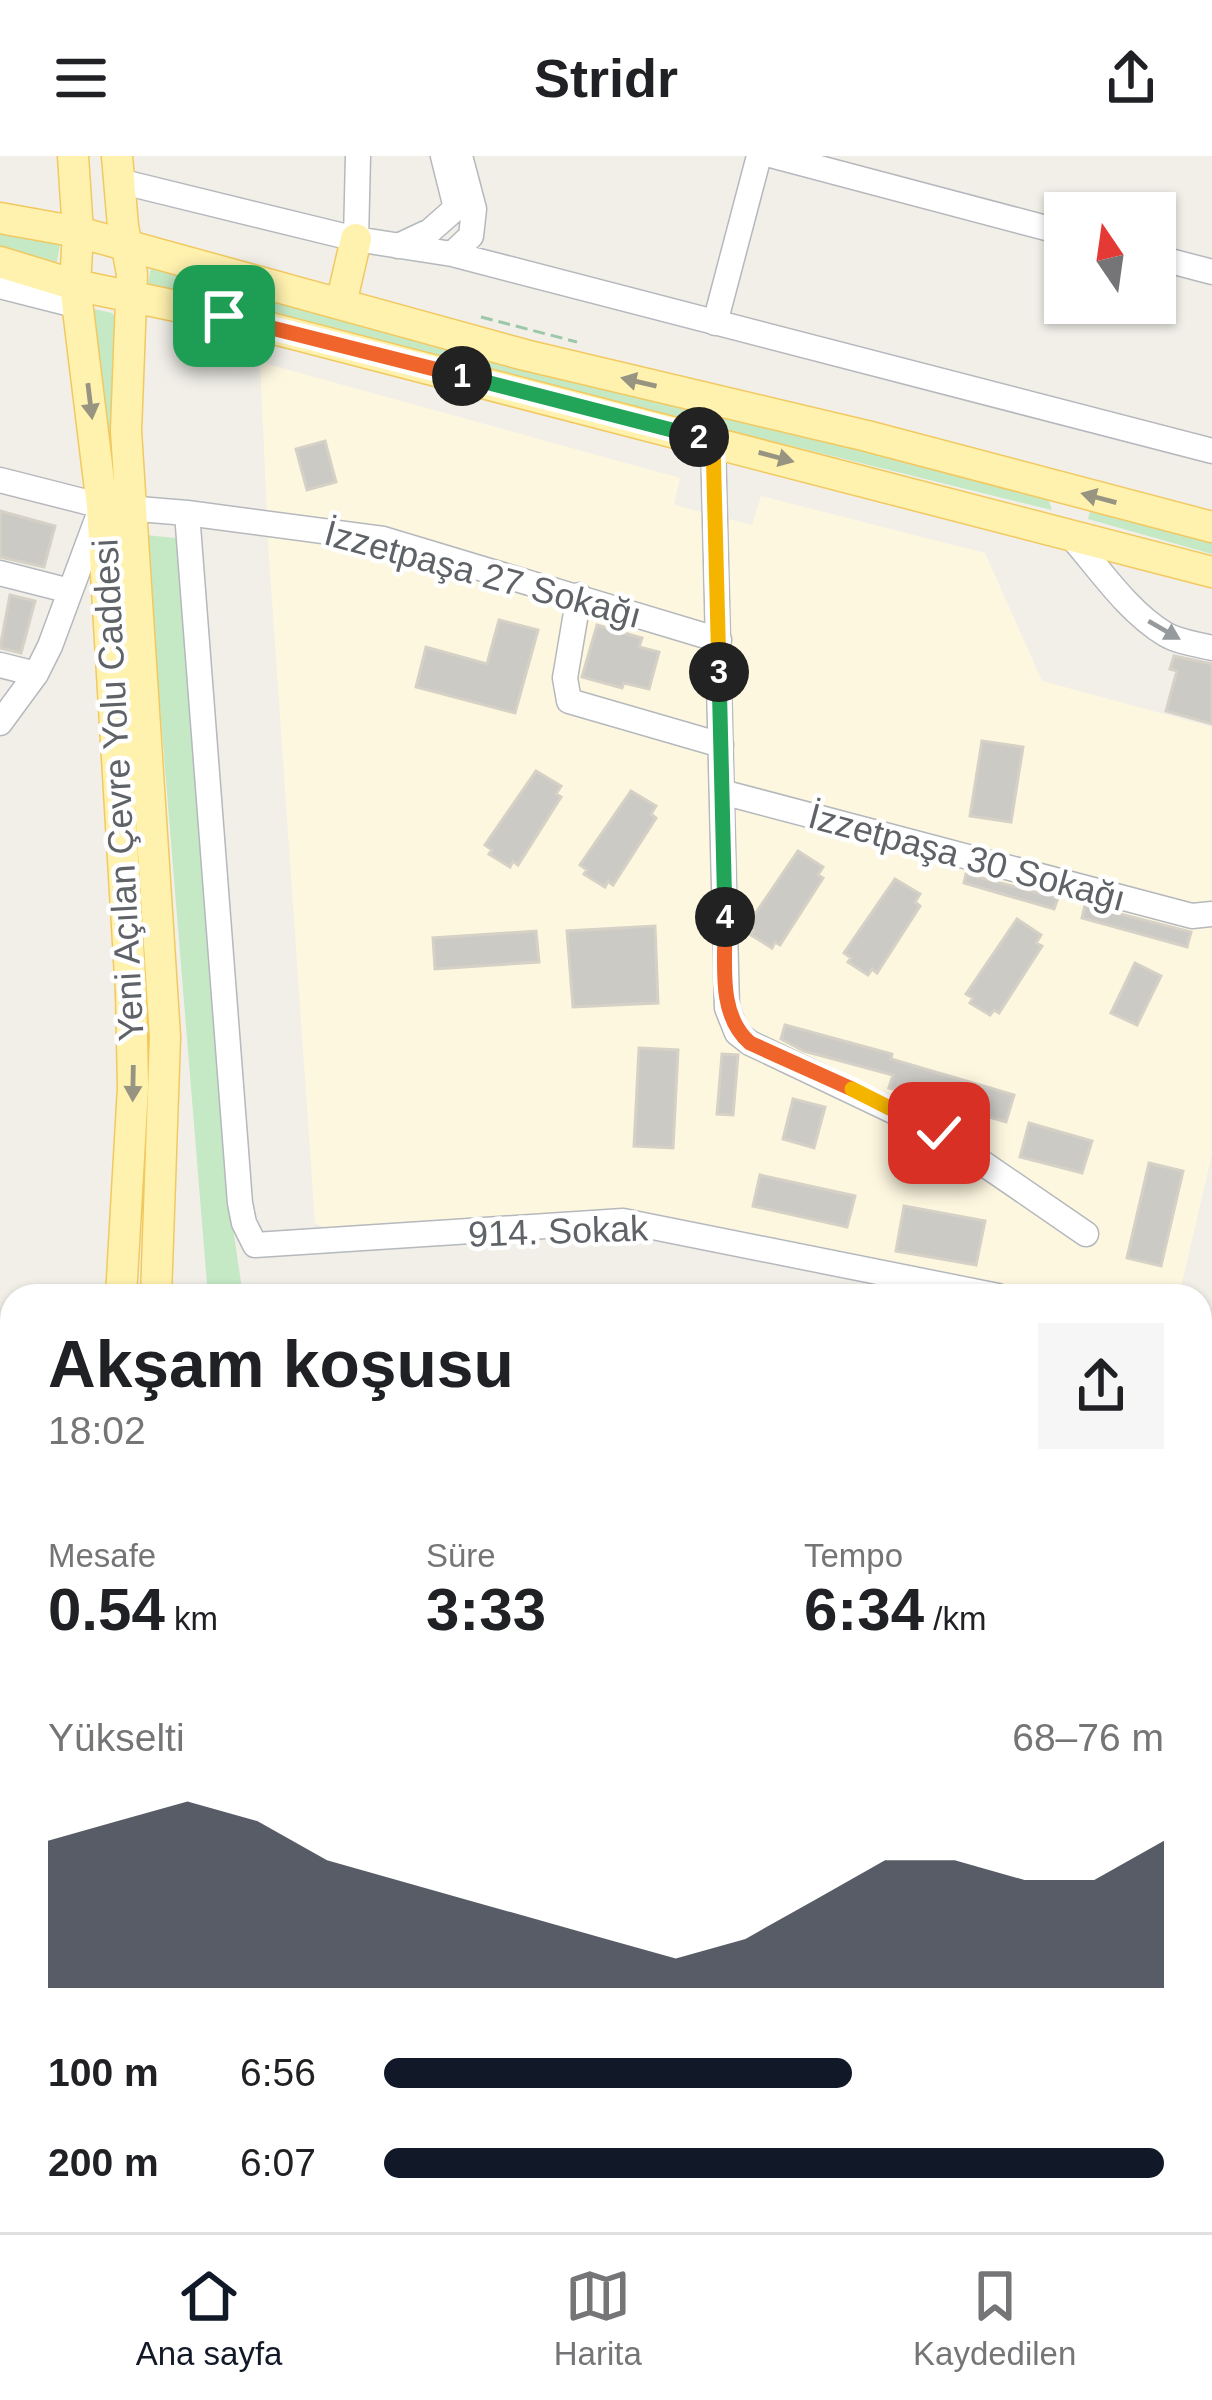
<!DOCTYPE html>
<html lang="tr">
<meta charset="utf-8">
<style>
:root{--surface:#fff;--page:#f6f6f6;--text:#202124;--muted:#757577;--line:#e0e0e0;--accent:#111827}
body{margin:0;font-family:Arial,sans-serif;background:var(--page);color:var(--text);height:100vh;display:flex;flex-direction:column;font-size:45px;white-space:nowrap}
*{box-sizing:border-box;margin:0}
p{font-size:39px;color:var(--muted)}
.icon{flex:none;width:66px;height:66px;fill:none;stroke:currentColor;stroke-width:2;stroke-linecap:round;stroke-linejoin:round}
.map{position:relative;flex:1;overflow:hidden}
.details{position:absolute;left:0px;top:1128px;width:1212px;height:948px;display:flex;flex-direction:column;background:var(--surface);border-radius:36px 36px 0 0;box-shadow:0 3px 9px #0004}
.details>*{flex:none}
.needle{width:78px;rotate:347deg}
.fabs{position:absolute;left:1044px;top:36px;display:grid;gap:24px}
.fabs a{display:grid;place-items:center;width:132px;height:132px;border-radius:0px;background:var(--surface);box-shadow:0 3px 9px #0004;font-size:60px}
.pin{position:absolute;display:grid;place-items:center;width:102px;height:102px;color:#fff;margin:-51px;border-radius:24px;box-shadow:0 6px 18px #0006}
.km{position:absolute;width:60px;height:60px;margin:-30px;border-radius:50%;background:#222;color:#fff;font-size:33px;line-height:60px;text-align:center}
.round{display:grid;place-items:center;flex:none;width:126px;height:126px;border-radius:0px;background:var(--page)}
.head{display:flex;align-items:center;justify-content:space-between;height:204px;padding:0 48px}
h1{font-size:66px;font-weight:700;line-height:90px}
.stats{display:grid;grid-template-columns:repeat(3,1fr);gap:18px;height:204px;padding:12px 48px}
.stats div{display:grid;align-content:center}
.stats b{font-size:60px;font-weight:700}
.stats small{font-size:33px;font-weight:400}
.stats p{font-size:33px}
.chart{height:336px;padding:24px 48px}
.chart p{display:flex;justify-content:space-between}
.chart svg{width:100%;height:216px;margin-top:12px;fill:var(--accent);opacity:.7}
ul{padding:0 48px;list-style:none;font-size:39px}
li{display:grid;grid-template-columns:192px 144px 1fr;align-items:center;height:90px}
li i{height:30px;border-radius:15px;background:var(--accent)}
header{display:flex;justify-content:space-between;align-items:center;height:156px;padding:0 48px;background:var(--surface);font-size:54px;font-weight:700}
.menu{display:flex;justify-content:space-around;align-items:center;height:168px;border-top:3px solid var(--line);background:var(--surface);font-size:33px;color:var(--muted)}
.menu a{display:grid;justify-items:center;gap:6px}
.menu .on{color:var(--accent)}
.map>svg:first-child{display:block}
.commercial{fill:#fef7e0}
.green{fill:#c5e8c5}
.lines{fill:none;stroke-linecap:round;stroke-linejoin:round}
.stream{stroke:#aadaff;stroke-width:4.5}
.building{fill:#cccac5;stroke:#d6d1c6;stroke-width:3}
.minor-casing{stroke:#b5b8bc;stroke-width:27}
.major-casing{stroke:#f2c960;stroke-width:33}
.path{stroke:#9cc7a9;stroke-width:3;stroke-dasharray:12 6;stroke-linecap:butt}
.minor{stroke:#fff;stroke-width:24}
.major{stroke:#fff2af;stroke-width:30}
.oneway{fill:#979581}
.oneway2{fill:#979a9d}
.split-1-casing{stroke:#fff;stroke-width:24}
.split-2-casing{stroke:#fff;stroke-width:24}
.split-3-casing{stroke:#fff;stroke-width:24}
.split-4-casing{stroke:#fff;stroke-width:24}
.split-5-casing{stroke:#fff;stroke-width:24}
.split-6-casing{stroke:#fff;stroke-width:24}
.split-1{stroke:#f0652b;stroke-width:15}
.split-2{stroke:#22a559;stroke-width:15}
.split-3{stroke:#f5b400;stroke-width:15}
.split-4{stroke:#22a559;stroke-width:15}
.split-5{stroke:#f0652b;stroke-width:15}
.split-6{stroke:#f5b400;stroke-width:15}
.labels{text-anchor:middle;dominant-baseline:central;stroke-width:9;stroke-linejoin:round;paint-order:stroke}
.street-label{font-size:36px;fill:#5f6368;stroke:#fff}
</style>
<header><svg class="icon" aria-label="menu" viewBox="0 0 24 24"><path d="M4 6h16M4 12h16M4 18h16"/></svg>Stridr<svg class="icon" aria-label="share" viewBox="0 0 24 24"><path d="M12 15V3M7 8l5-5 5 5M5 13v7h14v-7"/></svg></header>
<div class="map">
<svg width="1212" height="2076" viewBox="0 0 1212 2076">
<rect width="100%" height="100%" fill="#f1efe8"/>
<path class="commercial" d="M260,206l420,116 -6,27 78,20 9,-29 224,57 57,128 170,46v427l-33,142h-141l-421,-84 -287,19 -15,-8 -46,-666z"/>
<path class="green" d="M0,74l61,9 -5,28 -56,-18z
M152,107l437,120 458,112 5,15 -905,-222z
M94,153l18,4 4,5 -4,72 9,100 -12,-37z
M1091,352l121,32v14l-124,-35z
M146,379l38,4 50,696 9,61h-35z"/>
<g class="lines">
<path class="stream" d="M0,1538l12,-1
M1200,1958l12,6"/>
</g>
<path class="building" d="M325,285l11,41 -29,8 -11,-41z
M0,355l55,15 -11,41 -44,-10z
M10,439l25,6 -14,52 -21,-5z
M499,464l39,10 -23,83 -99,-26 10,-40 61,17z
M597,469l45,13 -3,9 20,5 -10,37 -25,-6 -2,5 -40,-11z
M1174,500l38,8v60l-46,-13 11,-40 -7,-2z
M982,585l41,6 -12,75 -41,-6z
M536,615l25,15 -5,8 5,3 -43,68 -5,-4 -3,6 -21,-13 3,-4 -7,-5z
M631,635l25,15 -5,8 5,4 -43,67 -5,-4 -3,6 -21,-13 3,-4 -7,-5z
M798,695l25,16 -5,8 5,3 -43,67 -5,-3 -3,6 -21,-13 3,-5 -7,-4z
M966,718l92,24 -4,11 -90,-26z
M895,723l25,15 -5,8 5,4 -43,67 -5,-4 -4,6 -20,-13 3,-4 -7,-5z
M1085,749l106,27 -4,15 -105,-29z
M1017,763l24,16 -5,8 6,3 -43,67 -5,-3 -4,5 -20,-12 3,-5 -7,-4z
M655,770l3,77 -85,4 -6,-76z
M536,775l3,31 -104,7 -2,-31z
M1135,807l26,13 -24,49 -26,-12z
M785,869l107,29 -1,5 123,36 -8,27 -117,-34 4,-13 -89,-24 -23,-12z
M639,892l39,2 -5,98 -39,-2z
M722,898l16,1 -5,60 -16,-1z
M793,943l32,8 -11,41 -31,-9z
M1029,967l63,18 -10,32 -62,-16z
M1149,1007l34,8 -22,95 -34,-8z
M760,1019l95,21 -8,31 -94,-21z
M904,1050l81,15 -9,44 -80,-14z"/>
<g class="lines">
<g class="minor-casing">
<path id="minor" d="M774,0l291,77
M119,25l237,58 96,15 760,197
M356,83l2,-83
M398,90l32,-15 26,-23 -13,-52
M452,98l19,-18 3,-27 -14,-53
M1155,101l57,15
M0,130l78,20
M715,167l44,-167
M713,285l14,567 10,25 13,10 189,90 147,101
M0,324l102,26 85,7 196,26 336,101
M187,357l53,690 4,20 11,22 368,-24 375,75
M1069,378c29,33 58,77 96,100 13,8 32,10 47,14
M0,417l70,18
M579,439l-14,83 4,23 152,44
M0,509l36,9
M0,567l36,-49 14,-28 49,-132
M722,636l470,124 20,-2
M0,1301l12,15
M1200,1977l12,5
M280,2064l19,12
M144,2076l5,-12"/>
</g>
<g class="major-casing">
<path id="major" d="M73,0l5,76 -3,53 27,221 29,487 2,94 -12,209
M117,0l6,70 9,48 -6,157 39,606 -9,259
M0,62l78,14 447,123 342,81 345,91
M0,106l75,23 149,31 988,256
M341,148l15,-65
M0,2002l12,-24
M12,2076l12,-12"/>
</g>
<path class="path" d="M481,161l96,25"/>
<use href="#minor" class="minor"/>
<use href="#major" class="major"/>
</g>
<defs><path id="oneway-solid" d="M-6-.8H1V-3.2L6.5 0L1 3.2V.8H-6Z" transform="scale(3)"/></defs>
<g class="oneway">
<use href="#oneway-solid" transform="translate(639 226) rotate(-167)"/>
<use href="#oneway-solid" transform="translate(90 245) rotate(83)"/>
<use href="#oneway-solid" transform="translate(776 301) rotate(15)"/>
<use href="#oneway-solid" transform="translate(1099 342) rotate(-165)"/>
<use href="#oneway-solid" transform="translate(133 927) rotate(91)"/>
</g>
<use class="oneway2" href="#oneway-solid" transform="translate(1164 474) rotate(30)"/>
<g class="lines">
<g class="split-1-casing">
<path id="split-1" d="M224,160l238,60"/>
</g>
<g class="split-2-casing">
<path id="split-2" d="M462,220l237,61"/>
</g>
<g class="split-3-casing">
<path id="split-3" d="M699,281l14,4 6,231"/>
</g>
<g class="split-4-casing">
<path id="split-4" d="M719,516l6,245"/>
</g>
<g class="split-5-casing">
<path id="split-5" d="M725,761c1,42 -9,97 25,126l102,46"/>
</g>
<g class="split-6-casing">
<path id="split-6" d="M852,933l87,44"/>
</g>
<use href="#split-1" class="split-1"/>
<use href="#split-2" class="split-2"/>
<use href="#split-3" class="split-3"/>
<use href="#split-4" class="split-4"/>
<use href="#split-5" class="split-5"/>
<use href="#split-6" class="split-6"/>
</g>
<g class="labels">
<g class="street-label">
<text transform="translate(483 418) rotate(15)">İzzetpaşa 27 Sokağı</text>
<text transform="translate(118 634) rotate(-93)">Yeni Açılan Çevre Yolu Caddesi</text>
<text transform="translate(967 701) rotate(15)">İzzetpaşa 30 Sokağı</text>
<text transform="translate(558 1075) rotate(-2)">914. Sokak</text>
</g>
</g>
</svg>
<div class="fabs">
<a><svg class="needle" viewBox="-14 -14 28 28"><path d="M0-13l5 13h-10z" fill="#e53935"/><path d="M0 13l5-13h-10z" fill="#757577"/></svg></a>
</div>
<div class="pin" style="left:224px;top:160px;background:#1e9e55"><svg class="icon" aria-label="arrive" viewBox="0 0 24 24"><path d="M6 21V4h12l-3 4 3 4H6"/></svg></div>
<div class="pin" style="left:939px;top:977px;background:#d93025"><svg class="icon" aria-label="check" viewBox="0 0 24 24"><path d="M5 12l5 5 9-10"/></svg></div>
<b class="km" style="left:462px;top:220px">1</b>
<b class="km" style="left:699px;top:281px">2</b>
<b class="km" style="left:719px;top:516px">3</b>
<b class="km" style="left:725px;top:761px">4</b>
<section class="details">
<div class="head"><div><h1>Akşam koşusu</h1><p>18:02</p></div><a class="round"><svg class="icon" aria-label="share" viewBox="0 0 24 24"><path d="M12 15V3M7 8l5-5 5 5M5 13v7h14v-7"/></svg></a></div>
<div class="stats">
<div><p>Mesafe</p><b>0.54<small> km</small></b></div>
<div><p>Süre</p><b>3:33</b></div>
<div><p>Tempo</p><b>6:34<small> /km</small></b></div>
</div>
<div class="chart"><p><span>Yükselti</span>68–76 m</p>
<svg viewBox="0 0 160 44" preserveAspectRatio="none"><path d="M0 44V14L10 10L20 6L30 10L40 18L50 22L60 26L70 30L80 34L90 38L100 34L110 26L120 18L130 18L140 22L150 22L160 14V44z"/></svg>
</div>
<ul>
<li><b>100 m</b>6:56<i style="width:60%"></i></li>
<li><b>200 m</b>6:07<i style="width:100%"></i></li>
</ul>
</section>
</div>
<nav class="menu">
<a class="on"><svg class="icon" aria-label="home" viewBox="0 0 24 24"><path d="M3 11l9-7 9 7M6 9v11h12V9"/></svg>Ana sayfa</a>
<a><svg class="icon" aria-label="map" viewBox="0 0 24 24"><path d="M3 6l6-2 6 2 6-2v14l-6 2-6-2-6 2zM9 4v14M15 6v14"/></svg>Harita</a>
<a><svg class="icon" aria-label="saved" viewBox="0 0 24 24"><path d="M7 4h10v16l-5-4-5 4z"/></svg>Kaydedilen</a>
</nav>
